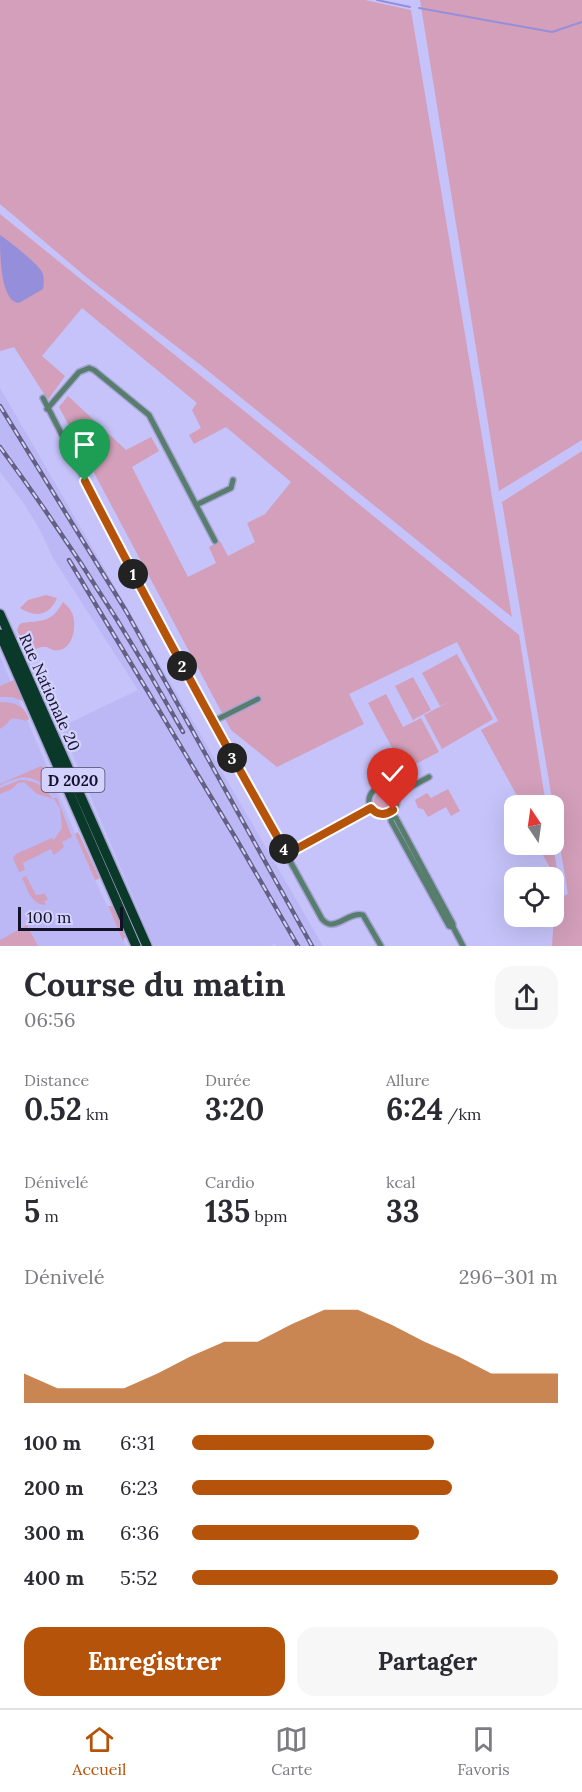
<!DOCTYPE html>
<html lang="fr">
<meta charset="utf-8">
<style>
:root{--surface:#fff;--page:#f7f7f7;--text:#2b2b33;--muted:#7c7c81;--line:#e1e1e2;--accent:#b45309}
body{margin:0;font-family:Lora,serif;background:var(--page);color:var(--text);height:100vh;display:flex;flex-direction:column;font-size:22px;white-space:nowrap}
*{box-sizing:border-box;margin:0}
p{font-size:20px;color:var(--muted)}
.icon{flex:none;width:33px;height:33px;fill:none;stroke:currentColor;stroke-width:2;stroke-linecap:round;stroke-linejoin:round}
.map{position:relative;height:946px;overflow:hidden}
.sheet{display:flex;flex-direction:column;background:var(--surface);flex:1}
.sheet>*{flex:none}
.needle{width:39px;rotate:347deg}
.buttons{position:absolute;left:504px;top:795px;display:grid;gap:12px}
.buttons a{display:grid;place-items:center;width:60px;height:60px;border-radius:12px;background:var(--surface);box-shadow:0 6px 24px #0002;font-size:30px}
.scale{position:absolute;left:18px;bottom:15px;width:105px;box-sizing:border-box;padding-left:6px;border:3px solid #131125;border-top:0;font-size:16px;line-height:21px;white-space:nowrap;color:#131125;-webkit-text-stroke:4px #d3d1fe;paint-order:stroke}
.pin{position:absolute;display:grid;place-items:center;width:51px;height:51px;color:#fff;margin:-62px -26px;border-radius:50% 50% 50% 0;rotate:-45deg;box-shadow:0 0 6px #0007}
.pin .icon{rotate:45deg}
.km{position:absolute;width:30px;height:30px;margin:-15px;border-radius:50%;background:#222;color:#fff;font-size:16px;line-height:30px;text-align:center}
.round{display:grid;place-items:center;flex:none;width:63px;height:63px;border-radius:18px;background:var(--page)}
.head{display:flex;align-items:center;justify-content:space-between;height:102px;padding:0 24px}
h1{font-size:33px;font-weight:700;line-height:45px}
.metrics{display:grid;grid-template-columns:repeat(3,1fr);gap:9px;height:102px;padding:6px 24px}
.metrics div{display:grid;align-content:center}
.metrics b{font-size:30px;font-weight:700}
.metrics small{font-size:16px;font-weight:400}
.metrics p{font-size:16px}
.chart{height:168px;padding:12px 24px}
.chart p{display:flex;justify-content:space-between}
.chart svg{width:100%;height:108px;margin-top:6px;fill:var(--accent);opacity:.7}
.action{display:flex;gap:12px;margin-top:auto;padding:12px 24px}
.action a{flex:1;height:69px;border-radius:18px;background:var(--accent);color:#fff;font-size:24px;font-weight:700;line-height:69px;text-align:center}
.action a+a{background:var(--page);color:var(--text)}
ul{padding:0 24px;list-style:none;font-size:20px}
li{display:grid;grid-template-columns:96px 72px 1fr;align-items:center;height:45px}
li i{height:15px;border-radius:8px;background:var(--accent)}
.tab-bar{display:flex;justify-content:space-around;align-items:center;height:84px;border-top:2px solid var(--line);background:var(--surface);font-size:16px;color:var(--muted)}
.tab-bar a{display:grid;justify-items:center;gap:3px}
.tab-bar .on{color:var(--accent)}
.map>svg:first-child{display:block}
.built{fill:#bbb8f5}
.green{fill:#d39fba}
.water{fill:#958fdb}
.lines{fill:none;stroke-linecap:round;stroke-linejoin:round}
.stream{stroke:#958fdb;stroke-width:2}
.minor-casing{stroke:#a6a3d4;stroke-width:8}
.primary-casing{stroke:#a6a3d4;stroke-width:12}
.minor{stroke:#577d6d;stroke-width:5}
.primary{stroke:#0a3829;stroke-width:9}
.rail-casing{stroke:#636084;stroke-width:4.5}
.rail{stroke:#d3d1fe;stroke-width:2;stroke-dasharray:7;stroke-linecap:butt}
.route-casing{stroke:#fff;stroke-width:12}
.route{stroke:#b45309;stroke-width:8}
.labels{text-anchor:middle;dominant-baseline:central;stroke-width:4.5;stroke-linejoin:round;paint-order:stroke}
.shield{fill:#d3d1fe;stroke:#4d4b66;stroke-width:1.5}
.shield-label{font-size:15px;font-weight:bold;fill:#131125}
.street-label{font-size:16px;fill:#131125;stroke:#d3d1fe}
</style>
<div class="map">
<svg width="582" height="946" viewBox="0 0 582 946">
<rect width="100%" height="100%" fill="#c6c3fa"/>
<path class="built" d="M0,388l323,558h-47l-1,-2 -5,2h-116l-93,-219 77,-37 -85,-132 -13,-28 -15,-25 -25,-33z
M0,656l95,224 31,66h-88l-11,-20 -27,14z"/>
<path class="green" d="M0,0h365l46,10 101,607 -310,-251 -117,-90 -85,-72z
M420,0h162v440l-83,51z
M0,214l311,251 208,170 27,170h-24l-41,-75 17,-9 -41,-79 -108,52 15,30 -87,43 -46,-37 -172,-323 9,-11 58,54 25,-13 8,14 -27,16 56,110 28,-14 -7,-16 11,-6 8,15 27,-14 -8,-19 18,-9 26,-32 -65,-55 -32,17 -5,-9 12,-7 -9,-18 5,-7 -115,-95 -40,48 23,20 -17,24 -34,-53 -14,4z
M582,451v495h-30l3,-46 13,-6 -66,-392z
M46,595l11,3c-7,18 -22,20 -37,10l8,-8z
M63,602c3,3 7,6 9,11 5,11 2,33 -12,37 -13,3 -10,-11 -30,3l-3,-1 -10,-22 2,-5 3,-2c22,-3 29,0 41,-21z
M457,654l36,65 -51,30 -18,-34 27,-14 -11,5 -18,-33z
M413,677l18,33 -18,10 -18,-34z
M14,680l1,1 10,21 -13,-5h-12v-11z
M386,694l17,33 18,-9 18,34 -35,18 -36,-67z
M0,702c13,0 25,3 29,17l-3,2c-21,-6 -12,0 -26,8z
M41,766l3,2 11,27c-21,-20 -29,-22 -55,-10v-1z
M20,780c15,0 24,6 32,18h5l15,39 -10,5 2,5 -10,8 -3,-6 -28,14 2,7 -6,2 -6,-14 3,-4 36,-16 2,2 8,-12 -2,-20 -6,-9 -17,-5 -13,-12 -6,1 -6,6 -12,5v-6z
M448,789l12,22 -9,5 -5,-9 -18,10 -5,-8 -5,-1 -3,-8 12,-7 4,5z
M374 801a10 10 0 1 1 20 0a10 10 0 1 1-20 0Z
M78,832l21,45v2l-4,1 -20,-46z
M537,845h16l4,25 -6,-1z
M26,876l10,19 9,-1 3,6 -4,1 2,4c-15,0 -18,-16 -24,-27z
M108,906h5l12,31 -2,4z
M27,925l11,21h-38v-6z"/>
<path class="water" d="M0,235c9,6 40,30 43,39 1,5 1,10 0,15l-24,14c-19,-1 -19,-51 -19,-68z
M388,749l11,20 -14,7 -11,-20z"/>
<g class="lines">
<path class="stream" d="M377,0l33,7
M419,8l133,24 30,-10"/>
<g class="minor-casing">
<path id="minor" d="M43,398l117,228 162,293c12,15 26,-8 41,-4l18,31
M47,409l32,-37 10,-4 5,2 55,45 66,126
M196,505l35,-17 2,-8
M212,722l46,-23
M369 801a14 14 0 1 1 28 0a14 14 0 1 1-28 0Z
M396,795l33,-18
M391,814v7l58,105 4,1
M391,815l5,3 57,106v3l10,19
M287,854l84,-46"/>
</g>
<g class="primary-casing">
<path id="primary" d="M0,614l147,332
M0,634l136,312"/>
</g>
<use href="#minor" class="minor"/>
<use href="#primary" class="primary"/>
<g class="rail-casing">
<path id="rail" d="M0,406l126,205 186,335
M0,447c67,91 128,186 183,285
M69,560l169,282 60,104"/>
</g>
<use href="#rail" class="rail"/>
</g>
<g class="lines">
<g class="route-casing">
<path id="route" d="M85,481c65,126 132,250 202,373l84,-46c6,7 14,8 22,2"/>
</g>
<use href="#route" class="route"/>
</g>
<g class="labels">
<rect class="shield" x="41.5" y="768" width="63" height="24" rx="4.5"/>
<g class="shield-label">
<text x="73" y="780">D 2020</text>
</g>
<g class="street-label">
<text transform="translate(50 692) rotate(66)">Rue Nationale 20</text>
</g>
</g>
</svg>
<div class="buttons">
<a><svg class="needle" viewBox="-14 -14 28 28"><path d="M0-13l5 13h-10z" fill="#e53935"/><path d="M0 13l5-13h-10z" fill="#7c7c81"/></svg></a>
<a><svg class="icon" aria-label="locate" viewBox="0 0 24 24"><circle cx="12" cy="12" r="6"/><path d="M12 2v4M12 18v4M2 12h4M18 12h4"/></svg></a>
</div>
<div class="scale">100 m</div>
<div class="pin" style="left:85px;top:481px;background:#1e9e55"><svg class="icon" aria-label="arrive" viewBox="0 0 24 24"><path d="M6 21V4h12l-3 4 3 4H6"/></svg></div>
<div class="pin" style="left:393px;top:810px;background:#d93025"><svg class="icon" aria-label="check" viewBox="0 0 24 24"><path d="M5 12l5 5 9-10"/></svg></div>
<b class="km" style="left:133px;top:574px">1</b>
<b class="km" style="left:182px;top:666px">2</b>
<b class="km" style="left:232px;top:758px">3</b>
<b class="km" style="left:284px;top:849px">4</b>
</div>
<section class="sheet">
<div class="head"><div><h1>Course du matin</h1><p>06:56</p></div><a class="round"><svg class="icon" aria-label="share" viewBox="0 0 24 24"><path d="M12 15V3M7 8l5-5 5 5M5 13v7h14v-7"/></svg></a></div>
<div class="metrics">
<div><p>Distance</p><b>0.52<small> km</small></b></div>
<div><p>Durée</p><b>3:20</b></div>
<div><p>Allure</p><b>6:24<small> /km</small></b></div>
</div>
<div class="metrics">
<div><p>Dénivelé</p><b>5<small> m</small></b></div>
<div><p>Cardio</p><b>135<small> bpm</small></b></div>
<div><p>kcal</p><b>33</b></div>
</div>
<div class="chart"><p><span>Dénivelé</span>296–301 m</p>
<svg viewBox="0 0 160 44" preserveAspectRatio="none"><path d="M0 44V32L10 38L20 38L30 38L40 32L50 25L60 19L70 19L80 12L90 6L100 6L110 12L120 19L130 25L140 32L150 32L160 32V44z"/></svg>
</div>
<ul>
<li><b>100 m</b>6:31<i style="width:66%"></i></li>
<li><b>200 m</b>6:23<i style="width:71%"></i></li>
<li><b>300 m</b>6:36<i style="width:62%"></i></li>
<li><b>400 m</b>5:52<i style="width:100%"></i></li>
</ul>
<div class="action"><a>Enregistrer</a><a>Partager</a></div>
</section>
<nav class="tab-bar">
<a class="on"><svg class="icon" aria-label="home" viewBox="0 0 24 24"><path d="M3 11l9-7 9 7M6 9v11h12V9"/></svg>Accueil</a>
<a><svg class="icon" aria-label="map" viewBox="0 0 24 24"><path d="M3 6l6-2 6 2 6-2v14l-6 2-6-2-6 2zM9 4v14M15 6v14"/></svg>Carte</a>
<a><svg class="icon" aria-label="saved" viewBox="0 0 24 24"><path d="M7 4h10v16l-5-4-5 4z"/></svg>Favoris</a>
</nav>
